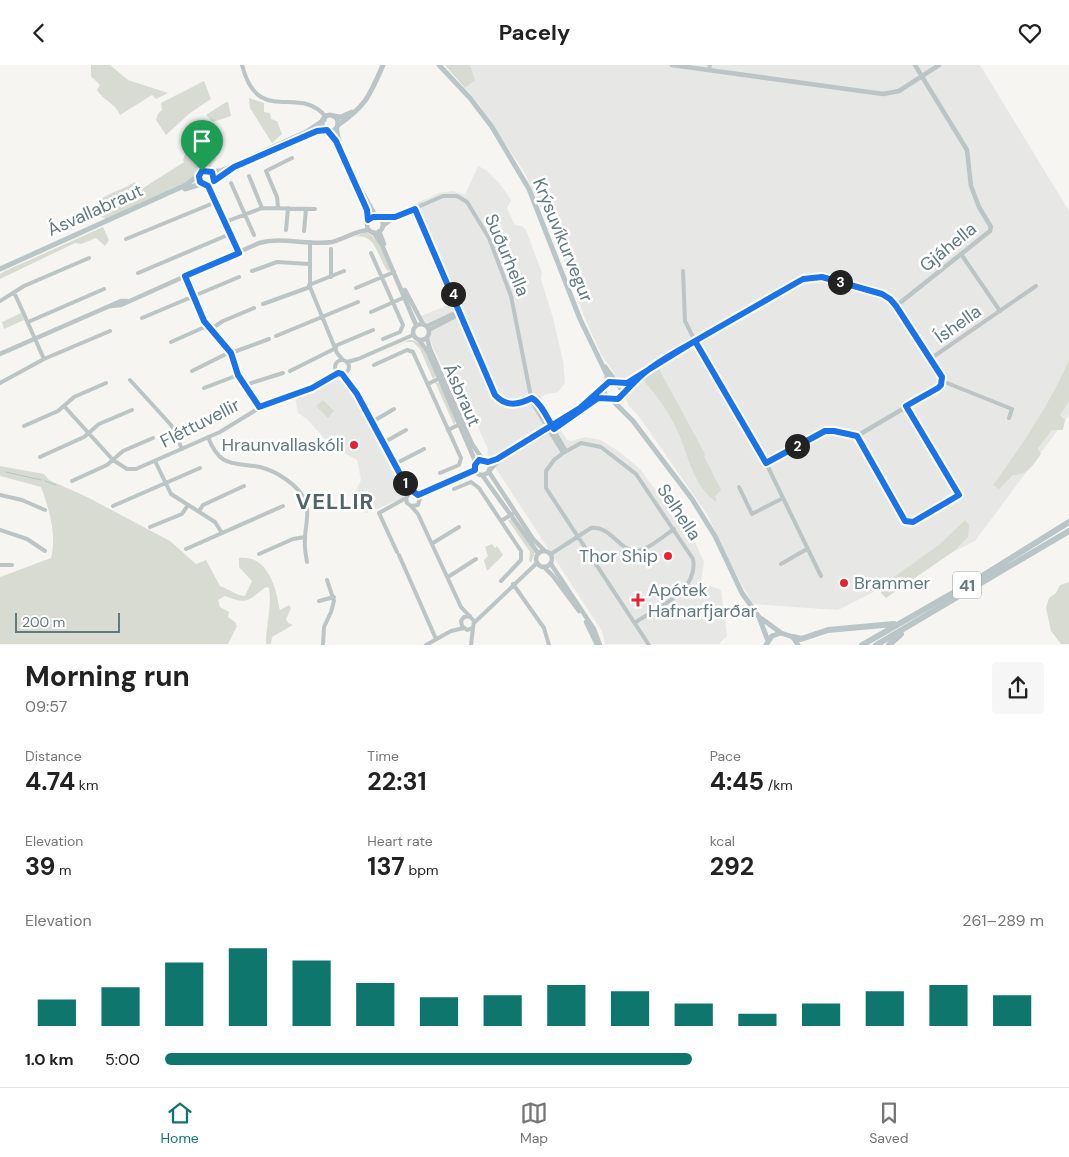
<!DOCTYPE html>
<meta charset="utf-8">
<style>
:root{--surface:#fff;--page:#f6f6f6;--text:#222;--muted:#767676;--line:#e0e0e0;--accent:#0f766e}
body{margin:0;font-family:"DM Sans",sans-serif;background:var(--page);color:var(--text);height:100vh;display:flex;flex-direction:column;font-size:19px;white-space:nowrap}
*{box-sizing:border-box;margin:0}
p{font-size:16px;color:var(--muted)}
.icon{flex:none;width:28px;height:28px;fill:none;stroke:currentColor;stroke-width:2;stroke-linecap:round;stroke-linejoin:round}
.map{position:relative;height:580px;overflow:hidden}
.details{display:flex;flex-direction:column;background:var(--surface);flex:1}
.details>*{flex:none}
.scale{position:absolute;left:15px;bottom:12px;width:105px;box-sizing:border-box;padding-left:5px;border:2px solid #607a7e;border-top:0;font-size:14px;line-height:18px;white-space:nowrap;color:#607a7e;-webkit-text-stroke:4px #fff;paint-order:stroke}
.pin{position:absolute;display:grid;place-items:center;width:42px;height:42px;color:#fff;margin:-51px -21px;border-radius:50% 50% 50% 0;rotate:-45deg;box-shadow:0 0 5px #0007}
.pin .icon{rotate:45deg}
.km{position:absolute;width:25px;height:25px;margin:-12px;border-radius:50%;background:#222;color:#fff;font-size:14px;line-height:25px;text-align:center}
.round{display:grid;place-items:center;flex:none;width:52px;height:52px;border-radius:5px;background:var(--page)}
.headline{display:flex;align-items:center;justify-content:space-between;height:85px;padding:0 25px}
h1{font-size:28px;font-weight:700;line-height:38px}
.metrics{display:grid;grid-template-columns:repeat(3,1fr);gap:8px;height:85px;padding:5px 25px}
.metrics div{display:grid;align-content:center}
.metrics b{font-size:25px;font-weight:700}
.metrics small{font-size:14px;font-weight:400}
.metrics p{font-size:14px}
.chart{height:140px;padding:10px 25px}
.chart p{display:flex;justify-content:space-between}
.chart svg{width:100%;height:90px;margin-top:5px;stroke:var(--accent);stroke-width:6}
ul{padding:0 25px;list-style:none;font-size:16px}
li{display:grid;grid-template-columns:80px 60px 1fr;align-items:center;height:38px}
li i{height:12px;border-radius:6px;background:var(--accent)}
header{display:flex;justify-content:space-between;align-items:center;height:65px;padding:0 25px;background:var(--surface);font-size:22px;font-weight:700}
.dock{display:flex;justify-content:space-around;align-items:center;height:70px;border-top:1px solid var(--line);background:var(--surface);font-size:14px;color:var(--muted)}
.dock a{display:grid;justify-items:center;gap:2px}
.dock .current{color:var(--accent)}
.map>svg:first-child{display:block}
.built{fill:#e7e7e6}
.green{fill:#d8dbd2}
.lines{fill:none;stroke-linecap:round;stroke-linejoin:round}
.stream{stroke:#b2c5c4;stroke-width:1}
.minor{stroke:#bcc4c5;stroke-width:4}
.tertiary{stroke:#bcc4c5;stroke-width:4.5}
.secondary{stroke:#b9c5c7;stroke-width:5}
.trunk{stroke:#b9c5c7;stroke-width:6}
.route-casing{stroke:#fff;stroke-width:10}
.route{stroke:#1a73e8;stroke-width:6}
.poi-dot{fill:#e62332;stroke:#fff;stroke-width:2}
.labels{text-anchor:middle;dominant-baseline:central;stroke-width:5;stroke-linejoin:round;paint-order:stroke}
.shield{fill:#fff;stroke:#90a2a5;stroke-width:1}
.shield-label{font-size:16px;font-weight:bold;fill:#607a7e}
.street-label{font-size:18px;fill:#607a7e;stroke:#fff}
.poi-label{font-size:18px;fill:#607a7e;stroke:#fff;text-anchor:end}
.district-label{font-size:22px;font-weight:bold;letter-spacing:1px;fill:#526669;stroke:#fff}
</style>
<header><svg class="icon" aria-label="back" viewBox="0 0 24 24"><path d="M15 5l-7 7 7 7"/></svg>Pacely<svg class="icon" aria-label="heart" viewBox="0 0 24 24"><path d="M12 20l-8-8c-3-5 5-10 8-4 3-6 11-1 8 4z"/></svg></header>
<div class="map">
<svg width="1069" height="580" viewBox="0 0 1069 580">
<rect width="100%" height="100%" fill="#f6f5f2"/>
<path class="built" d="M445,0h535l89,146v204l-94,126 -137,69 -85,-6 -16,-28 -30,-62 -69,-99 -9,-9 -16,-35 -11,-15 -16,-35 -25,-68 -36,-80 -47,-70z
M478,101l8,4 14,14 11,16 -4,8 8,17 7,1 4,4 16,43 -1,6 12,39 10,43 2,22 -7,9 -14,3 -3,2 3,7 23,36 4,1 14,-4 16,3 20,13 19,16 57,77 7,16 -3,20 20,8 6,46 -8,8h-114l-3,-13 -115,-176 1,-6 -12,-26 -6,2 -37,-78 -12,-31 32,-13 -43,-97 29,-13 14,-2 12,4z
M337,312l12,13 14,25 40,77v6l-36,15 -10,-3 -3,-7 -1,-6 8,-17 -4,-20 -26,-14 -24,-27 -9,-6 -3,-15 13,-5z"/>
<path class="green" d="M91,0h19l18,15 40,13 -12,6 -4,-4 -32,20c-4,-11 -16,-14 -23,-25l3,-5 -9,-9z
M445,0h25l5,15 -10,8z
M204,16l7,18 -21,14 -24,22 -10,-15 2,-6 4,-4 -1,-7z
M249,33l15,5v9l6,1 1,6 6,2 5,13 -10,9 -22,-35z
M226,37h2l3,14 -18,6 -7,-7z
M203,71l5,3c3,7 7,14 8,20l-5,6v4h-10l-15,14 -80,36 -16,-8c8,-16 29,-19 45,-29l5,8 44,-28 -1,-2 4,-11z
M103,162l6,13 -4,6 -9,-8 -15,6 -6,-1 -75,36v-5l5,-3z
M366,167c14,7 18,23 24,37l-1,3c-11,-10 -12,-41 -35,-35z
M21,248l3,7 -20,9 -2,-7z
M409,275c16,0 22,23 27,36l-3,3 -13,-30 -7,-7h-7l-23,11z
M1069,295v41l-9,14 5,5 -2,10h-11l-14,18 3,6c-8,11 -14,22 -28,21l-14,14 -6,-4c29,-40 56,-79 76,-125z
M659,304l46,85 -1,2 17,34 -6,6 2,6c-25,-15 -29,-51 -42,-76 -8,-17 -19,-31 -31,-45l2,-4z
M435,317l4,1 17,38 -2,4z
M323,335l11,11 -6,7 -12,-12z
M0,401l44,8 5,6 38,17 83,44 26,23 10,-4 14,26c9,3 15,9 25,10l7,-15 -13,-14v-9c27,-4 37,28 40,49l1,3 9,-5 2,3 -5,11 2,4 5,2 -21,12 -1,7h-5c0,-20 6,-37 3,-56l-3,-1c-19,14 -18,18 -41,9l-7,4 2,7 9,5 -1,5 7,5 2,4 -9,18h-228v-67l51,-19c6,-24 -2,-49 -10,-71l-41,-11z
M512,454l23,33 -4,11 -2,-3 1,-8 -22,-32z
M965,455l4,5 -1,12 -14,14 -68,47 -5,-5 -1,-5 3,-3 57,-41z
M492,479l3,4 2,-2 6,9 -16,16 -3,-11 4,-4 -3,-9z
M1069,517v62h-8l-10,-13 -5,-23 3,-10 7,-5 4,-8z"/>
<g class="lines">
<path class="stream" d="M6,407l35,8
M45,416l11,4"/>
<path class="minor" d="M242,0c16,63 57,18 84,52
M709,5l1,-5
M249,111l13,32
M231,118l23,52
M208,121l31,67
M278,142l-1,-10 -11,-26 26,-13
M415,144l80,186c11,12 23,10 37,3
M379,154l14,-2
M225,157l37,-14 53,1
M382,162l13,-10 48,-21h14l10,6 22,36 22,58 21,106 31,51
M286,165l2,-22
M304,166l2,-22
M126,174l90,-37
M310,177v45l27,66 6,7
M371,188l32,72 -3,7 -17,7
M961,189l39,57
M252,206l25,-9 32,2
M683,206l2,50 10,20
M138,208l92,-39
M185,211l19,45 27,32 7,22 21,32
M331,212v-28
M309,220l35,-14
M356,223l38,-16
M14,227l30,67
M0,236l24,-15 65,-28
M263,239l47,-17
M371,247l34,-15
M142,253l97,-41
M28,257l76,-33
M427,261l32,-15
M211,264l12,-8 31,-13
M429,265l31,-16
M276,271l82,-34
M171,277l36,-16
M335,281l38,-16
M231,288l38,-14
M930,294l106,-73
M335 302a7 7 0 1 1 14 0a7 7 0 1 1-14 0Z
M347,297l11,-3 55,-24
M374,300l33,-15 6,2 48,106 -2,7 -19,8
M192,306l38,-19
M290,306l46,-23
M342,309l15,20 50,92 1,9
M130,315l41,45 11,24
M942,316l70,28 -3,9
M0,318l44,-24 66,-28
M428,319l12,-6
M245,320l38,-12
M204,323l34,-13
M532,333l4,2 30,51
M64,341l49,54 14,9h9l84,-37 49,-30 34,-11 35,-18
M372,357l22,-13
M24,361l34,-15 16,-14 32,-14
M448,365l12,-6
M857,371l48,85 8,1 46,-27 -53,-89
M208,372c12,32 27,25 52,30 16,4 39,18 45,34 5,13 0,25 0,38 -1,8 1,16 2,23
M383,378l23,-13
M40,392l44,-20 15,-13 33,-14
M155,396l16,33 44,28 7,11
M766,398l55,113
M395,399l29,-15
M72,416l35,-16 16,-14 30,-13
M407,421l13,12 -2,7 -7,1 -4,-3 -1,-5 4,-5h4
M739,422l13,27 31,-16
M454,424l17,-7 8,6 42,63v9l-20,21
M0,430l22,5 23,10
M418,430l57,-25
M113,441l87,-38
M411,441l7,8 43,93 13,14 -1,7 -6,2 -5,-4 -1,-5 3,-4 6,-1
M199,446l4,-6 41,-19
M501,456l11,-7
M150,462l32,-13 6,-9
M0,465l27,9 18,12
M433,478l26,-16
M186,484l97,-43
M397,487l-18,-39 27,-15
M259,489l34,-15 12,-2
M551,489l40,-26c23,-3 30,31 53,21 11,-5 21,-14 30,-20
M399,490l37,84
M781,499l26,-15
M0,500h12
M448,512l28,-18
M513,519l31,44 5,17
M319,536l15,-4
M475,557l62,-59
M636,557c22,-15 63,-31 57,-63l-57,-85 -35,-27 -20,-4 -18,10 -9,7 -8,11v17l103,157
M323,580l1,-18 7,-15 3,-11 -7,-21
M426,580l25,-14 13,-3
M471,580l2,-17"/>
<path class="tertiary" d="M672,0l211,29 16,-3 40,-26
M337,62c-1,21 29,72 40,91
M327,65l9,11 31,69 1,10
M367 160a8 8 0 1 1 16 0a8 8 0 1 1-16 0Z
M379,166l5,13
M373,167l9,13 34,80
M405,225l18,34
M111,241l10,-1 138,-62c24,-7 49,3 73,-1 13,-3 24,-12 37,-12
M896,241l94,-75 1,-4 -12,-20 -8,-21 -4,-36 -52,-85
M413 267a8 8 0 1 1 16 0a8 8 0 1 1-16 0Z
M427,273l3,11 42,95 11,16
M419,275l9,12 48,111
M0,289l121,-53h6
M620,319l9,-2 57,-36 9,-5 108,-62 19,-2 60,17 8,5 50,74 2,8 -4,7 -81,48 -32,-5 -59,32 -71,-122
M622,328l12,-11
M474 402a8 8 0 1 1 16 0a8 8 0 1 1-16 0Z
M488,397l92,-54 24,-20
M490,405c19,-23 54,-34 78,-50 10,-7 27,-26 39,-22
M489,407l44,67 11,11
M482,410l56,78
M536 494a8 8 0 1 1 16 0a8 8 0 1 1-16 0Z
M551,499l43,65 6,16
M544,502l9,9 26,35
M586,557l11,23"/>
<path class="secondary" d="M439,0l31,33 22,29 37,62 51,130 27,56v9
M322 58a8 8 0 1 1 16 0a8 8 0 1 1-16 0Z
M333,51l8,1 11,-5
M338,60c28,-19 32,-30 45,-60
M310,68l16,-4
M198 113a8 8 0 1 1 16 0a8 8 0 1 1-16 0Z
M210,106h11l85,-39 18,-12
M214,116l16,-11
M185,124l16,-5
M0,204l186,-84 14,-11
M605,302l17,23 -3,8 -9,2 -5,-5 -1,-7 5,-6h7
M612,335l21,21 59,78 23,37 27,57 17,24 9,24
M762,554l19,14
M766,580l6,-9 9,-3 12,4 5,8"/>
<path class="trunk" d="M793,572l8,2 27,-9 66,-6
M862,580l117,-67 90,-56
M876,580l193,-114
M889,580l12,-11"/>
</g>
<g class="lines">
<g class="route-casing">
<path id="route" d="M202,106l-3,5 1,6 8,4 31,67 -54,23 19,45 27,32 7,22 20,30 1,2 53,-19 26,-15 4,1 15,20 50,93 11,8 57,-25v-5l4,-5 9,2 9,-3 83,-51 29,-26 18,1 68,-42 71,122 59,-32h9l23,5 48,85 8,1 46,-27 -53,-89 32,-18 3,-3 1,-8 -46,-71 -6,-7 -8,-5 -60,-17 -19,2 -108,62c-17,10 -37,20 -52,33 -9,8 -17,17 -25,25l-20,-1 -44,31c-6,-9 -12,-25 -22,-31 -14,7 -26,9 -37,-3l-80,-186 -20,8h-22l-5,3 -1,-10 -31,-69 -9,-11 -10,1 -83,36 -20,14 -2,-9 -10,-1"/>
</g>
<use href="#route" class="route"/>
</g>
<g class="poi-dot">
<circle cx="354" cy="380" r="5"/>
<circle cx="668" cy="491" r="5"/>
<circle cx="844" cy="518" r="5"/>
<path d="M635.5 527.5h5v5h5v5h-5v5h-5v-5h-5v-5h5z"/>
</g>
<g class="labels">
<rect class="shield" x="953" y="506.5" width="28" height="27" rx="4"/>
<g class="shield-label">
<text x="967" y="520">41</text>
</g>
<g class="street-label">
<text transform="translate(95 145) rotate(-24)">Ásvallabraut</text>
<text transform="translate(563 175) rotate(68)">Krýsuvíkurvegur</text>
<text transform="translate(948 182) rotate(-39)">Gjáhella</text>
<text transform="translate(507 190) rotate(67)">Suðurhella</text>
<text transform="translate(958 259) rotate(-35)">Íshella</text>
<text transform="translate(462 330) rotate(66)">Ásbraut</text>
<text transform="translate(200 358) rotate(-27)">Fléttuvellir</text>
<text transform="translate(679 447) rotate(56)">Selhella</text>
</g>
<g class="poi-label">
<text x="344" y="380">Hraunvallaskóli</text>
<text x="658" y="491">Thor Ship</text>
<text x="854" y="518" text-anchor="start">Brammer</text>
<text x="648" y="525" text-anchor="start">Apótek<tspan x="648" dy="21">Hafnarfjarðar</tspan></text>
</g>
<g class="district-label">
<text x="335" y="436">VELLIR</text>
</g>
</g>
</svg>
<div class="scale">200 m</div>
<div class="pin" style="left:202px;top:106px;background:#1e9e55"><svg class="icon" aria-label="arrive" viewBox="0 0 24 24"><path d="M6 21V4h12l-3 4 3 4H6"/></svg></div>
<b class="km" style="left:405px;top:418px">1</b>
<b class="km" style="left:797px;top:381px">2</b>
<b class="km" style="left:840px;top:217px">3</b>
<b class="km" style="left:453px;top:229px">4</b>
</div>
<section class="details">
<div class="headline"><div><h1>Morning run</h1><p>09:57</p></div><a class="round"><svg class="icon" aria-label="share" viewBox="0 0 24 24"><path d="M12 15V3M7 8l5-5 5 5M5 13v7h14v-7"/></svg></a></div>
<div class="metrics">
<div><p>Distance</p><b>4.74<small> km</small></b></div>
<div><p>Time</p><b>22:31</b></div>
<div><p>Pace</p><b>4:45<small> /km</small></b></div>
</div>
<div class="metrics">
<div><p>Elevation</p><b>39<small> m</small></b></div>
<div><p>Heart rate</p><b>137<small> bpm</small></b></div>
<div><p>kcal</p><b>292</b></div>
</div>
<div class="chart"><p><span>Elevation</span>261–289 m</p>
<svg viewBox="0 0 160 44" preserveAspectRatio="none"><path d="M5 44V31M15 44V25M25 44V13M35 44V6M45 44V12M55 44V23M65 44V30M75 44V29M85 44V24M95 44V27M105 44V33M115 44V38M125 44V33M135 44V27M145 44V24M155 44V29"/></svg>
</div>
<ul>
<li><b>1.0 km</b>5:00<i style="width:60%"></i></li>
</ul>
</section>
<nav class="dock">
<a class="current"><svg class="icon" aria-label="home" viewBox="0 0 24 24"><path d="M3 11l9-7 9 7M6 9v11h12V9"/></svg>Home</a>
<a><svg class="icon" aria-label="map" viewBox="0 0 24 24"><path d="M3 6l6-2 6 2 6-2v14l-6 2-6-2-6 2zM9 4v14M15 6v14"/></svg>Map</a>
<a><svg class="icon" aria-label="saved" viewBox="0 0 24 24"><path d="M7 4h10v16l-5-4-5 4z"/></svg>Saved</a>
</nav>
